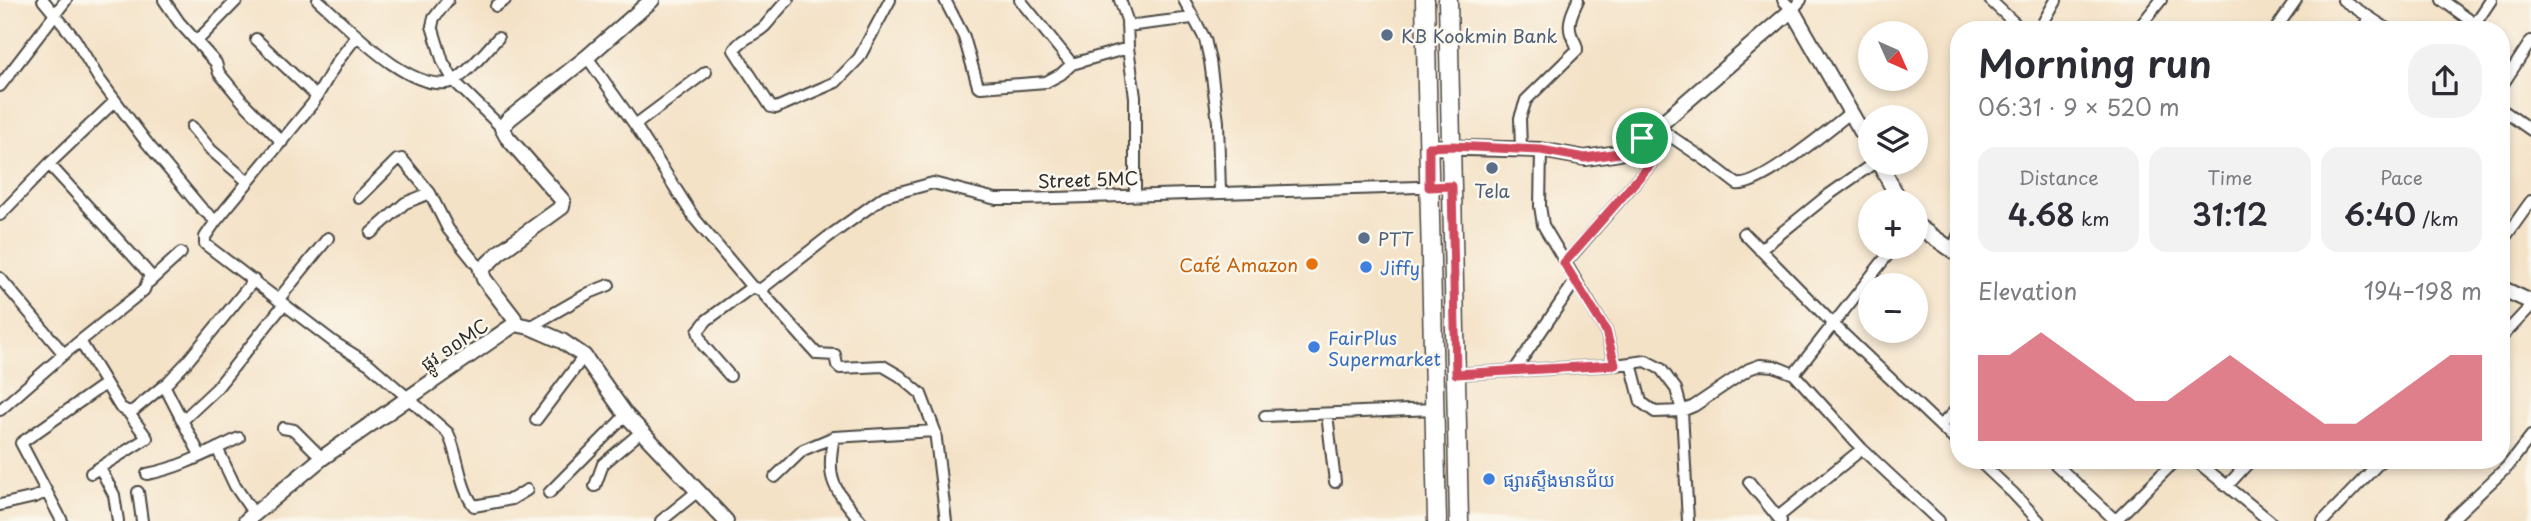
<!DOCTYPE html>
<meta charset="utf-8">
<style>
:root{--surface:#fff;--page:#f2f2f3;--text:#2b2b33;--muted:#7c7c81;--accent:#d1495b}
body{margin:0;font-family:"Playpen Sans","Noto Sans Khmer",sans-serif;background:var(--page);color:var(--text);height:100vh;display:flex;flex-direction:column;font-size:26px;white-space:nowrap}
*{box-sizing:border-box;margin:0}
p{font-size:23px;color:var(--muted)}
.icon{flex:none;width:38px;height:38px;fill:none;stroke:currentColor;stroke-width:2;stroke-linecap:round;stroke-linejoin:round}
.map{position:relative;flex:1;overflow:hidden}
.drawer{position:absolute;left:1950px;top:21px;width:560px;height:448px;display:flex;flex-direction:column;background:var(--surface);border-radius:28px;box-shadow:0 4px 10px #0003}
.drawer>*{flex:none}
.needle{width:46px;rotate:135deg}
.tools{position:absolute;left:1858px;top:21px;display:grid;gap:14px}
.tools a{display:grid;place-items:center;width:70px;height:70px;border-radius:50%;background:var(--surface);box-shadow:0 4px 10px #0003;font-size:35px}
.pin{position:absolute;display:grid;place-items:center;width:60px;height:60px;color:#fff;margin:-30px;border:4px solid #fff;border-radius:50%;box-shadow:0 2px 7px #0007}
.round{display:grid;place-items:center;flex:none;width:74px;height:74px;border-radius:28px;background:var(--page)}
.summary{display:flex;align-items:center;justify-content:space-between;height:119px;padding:0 28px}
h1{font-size:38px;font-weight:600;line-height:52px}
.stats{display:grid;grid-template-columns:repeat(3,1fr);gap:10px;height:119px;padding:7px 28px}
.stats div{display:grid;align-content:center;border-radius:18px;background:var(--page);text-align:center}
.stats b{font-size:30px;font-weight:600}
.stats small{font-size:19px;font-weight:400}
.stats p{font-size:19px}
.chart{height:196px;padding:14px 28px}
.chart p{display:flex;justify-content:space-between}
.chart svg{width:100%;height:126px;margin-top:7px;fill:var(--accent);opacity:.7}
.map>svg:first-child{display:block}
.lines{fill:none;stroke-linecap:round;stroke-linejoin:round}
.minor-casing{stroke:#494642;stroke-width:14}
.tertiary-casing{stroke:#494642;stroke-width:18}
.primary-casing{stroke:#494642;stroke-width:21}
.minor{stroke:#fff;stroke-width:10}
.tertiary{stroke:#fff;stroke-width:14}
.primary{stroke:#fff;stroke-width:18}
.route-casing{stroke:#fff;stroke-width:14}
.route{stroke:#d1495b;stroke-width:9}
.service-dot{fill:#5c6f8a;stroke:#fbf7ec;stroke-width:2.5}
.food-dot{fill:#e8710a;stroke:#fbf7ec;stroke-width:2.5}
.shop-dot{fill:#3f7fe0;stroke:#fbf7ec;stroke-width:2.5}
.labels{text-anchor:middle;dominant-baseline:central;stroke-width:5;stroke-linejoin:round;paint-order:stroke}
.service-label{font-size:18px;fill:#4e5e75;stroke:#fbf7ec;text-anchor:start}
.street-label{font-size:18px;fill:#2b2b2b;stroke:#fbf7ec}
.food-label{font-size:18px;fill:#c56008;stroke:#fbf7ec;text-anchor:end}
.shop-label{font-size:18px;fill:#366cbe;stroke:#fbf7ec;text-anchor:start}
</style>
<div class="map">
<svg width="2531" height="521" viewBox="0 0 2531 521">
<rect width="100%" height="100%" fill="#fbf7ec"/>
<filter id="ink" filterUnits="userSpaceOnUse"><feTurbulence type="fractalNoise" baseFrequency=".0143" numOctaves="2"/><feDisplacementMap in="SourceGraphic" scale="14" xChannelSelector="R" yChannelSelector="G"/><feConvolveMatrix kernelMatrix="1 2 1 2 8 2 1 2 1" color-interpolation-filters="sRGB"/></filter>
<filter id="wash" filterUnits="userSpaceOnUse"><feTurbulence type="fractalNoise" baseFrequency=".00686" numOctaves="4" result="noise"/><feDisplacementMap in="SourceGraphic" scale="28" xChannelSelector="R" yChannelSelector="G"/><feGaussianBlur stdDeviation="1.57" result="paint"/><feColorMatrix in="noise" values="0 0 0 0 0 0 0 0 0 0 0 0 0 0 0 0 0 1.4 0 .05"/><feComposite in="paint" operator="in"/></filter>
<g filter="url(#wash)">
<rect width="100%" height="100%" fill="#f4e2c7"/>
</g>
<g filter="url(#ink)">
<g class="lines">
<g class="minor-casing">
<path id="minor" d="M43,0l32,39 24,40 48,64 54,65 15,13
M164,0l15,22 37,41 3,10 24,29 39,40
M318,0c29,25 91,94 133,82 13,-4 37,-34 47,-44
M448,0l-14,18 -2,8 11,36 11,19 48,47
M788,0c-9,8 -15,17 -23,26 -9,9 -24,12 -31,24l37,57 5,1 60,-26 23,-24 31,-58
M945,0l19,37 14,49 3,1 65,-5 15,-8 11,-10 56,-16
M1020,0l52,64
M1120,0l7,20 1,28 7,49v98
M1184,0l21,39 5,22 8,61 2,71
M1783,0l9,10 9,-10
M1990,0l32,30
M2343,0l46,30
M2442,0l33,24
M496,6l9,-6
M1127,26l65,-8
M2039,30l17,-30
M2137,30l24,-30
M2275,30l21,-30
M2360,30l11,-12
M2471,30l20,-30
M357,36l-20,26 -24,41 -97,118 -11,16v7l130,99 34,21 79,69c11,23 11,54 26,73l38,-7 15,-9
M256,39l61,58
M197,41l40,-41
M587,57l48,68 60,94 57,68 8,3 57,64 18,1 2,10 3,3 43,-2 17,10 21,18 14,37 11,90
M0,86l66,-86
M2501,87l30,-46
M2501,109l30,21
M635,125l71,-53
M192,127l19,23 36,31
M1657,127l50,34 30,23c22,4 94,-56 114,-72
M1521,149l-1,-31 6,-18 51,-50c0,-8 -4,-9 -6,-16 -4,-12 2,-23 7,-34
M1541,150l-1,56 3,19 63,106 9,34
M359,198l38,-38 5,-1 28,34 18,36 33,41
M0,215l49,-51 66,-63
M371,233l34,-30 25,-10
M1744,233l90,92 124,118
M2501,243l30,-42
M1953,249l5,-13
M1760,250l67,-54 47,-33
M1565,263l85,-98 1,-3 -9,-24
M0,278l64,76
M149,282l32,-29
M760,290l68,-53 57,-41 48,-13 63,16h26l430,-13
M278,300l50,-62
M530,327l59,-34 20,-8
M2501,338l30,-32
M80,341l40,66 8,5 19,26 -56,35
M1631,363l10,39 14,10 27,-1 12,-5 55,-37 11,-4 14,1 20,8 68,75 77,72
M1514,371l62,-91
M1456,374l159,-9 31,-4 15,8 15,20 6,22 6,110
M1794,374l100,-127
M730,376l-27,-31 -5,-14 9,-11 45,-33
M164,385l36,70
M0,410l64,-56 80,-64 6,-15 -6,-7 -95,-104
M128,412l6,-2 34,-28 18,-19 68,-83
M1327,414l8,68
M1265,416l169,-7
M184,419l32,-30 68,-85
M536,420l48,-64
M1940,426l18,-18
M283,428l11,2 28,28
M834,437c-9,44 0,51 27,84
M217,448l18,38 19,28
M1978,460l35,33 26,28
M2051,460l64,60
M2195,460l75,61
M100,468l14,27 4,26
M147,474c33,-6 62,-22 92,-36
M775,477l28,-27 31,-13 101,-6
M1749,482l32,39
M595,486l8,-22 38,-32
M2227,486l24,-26
M138,492l4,29
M549,493l77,-78
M0,505l35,-8 11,-5
M1778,517l84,-68
M62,521l-41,-78 84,-59
M661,521l37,-30
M2115,521l61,-61
M2323,521l59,-61
M2450,521l57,-54 24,-31"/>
</g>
<g class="tertiary-casing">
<path id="tertiary" d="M1429,147l112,3 44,8 34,-5 38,-26 135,-117 79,138
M1879,163l21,38
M1916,225l42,29
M2501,288l30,14
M515,324l-1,-6 -30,-39 -3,-9 19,-18 62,-45 1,-6 -56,-64 -5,-9 6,-8 79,-63 65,-57
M246,521l76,-63 193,-134 15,3 32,14 22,15 42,59 100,106"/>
</g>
<g class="primary-casing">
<path id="primary" d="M1425,0l12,521
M1448,0l11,521"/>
</g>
<use href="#minor" class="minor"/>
<use href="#tertiary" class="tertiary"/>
<use href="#primary" class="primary"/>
</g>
</g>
<g class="lines" filter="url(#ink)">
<g class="route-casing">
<path id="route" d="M1642,138l9,24 -1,3 -86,98 42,68 9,34 -159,9 -4,-188 -23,1v-40l22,-1 90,4 44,8 34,-5z"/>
</g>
<use href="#route" class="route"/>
</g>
<g class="service-dot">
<circle cx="1387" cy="35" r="7"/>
<circle cx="1492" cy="168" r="7"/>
<circle cx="1364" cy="238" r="7"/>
</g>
<circle class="food-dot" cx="1312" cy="264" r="7"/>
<g class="shop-dot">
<circle cx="1366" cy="267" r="7"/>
<circle cx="1314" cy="347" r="7"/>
<circle cx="1489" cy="479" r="7"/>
</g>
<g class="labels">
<g class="service-label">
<text x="1401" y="35">KB Kookmin Bank</text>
<text x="1492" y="190" text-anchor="middle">Tela</text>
<text x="1378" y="238">PTT</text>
</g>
<g class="street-label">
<text transform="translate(1088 179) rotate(-2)">Street 5MC</text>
<text transform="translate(454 344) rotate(-34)">ផ្លូវ ១០MC</text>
</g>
<g class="food-label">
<text x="1298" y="264">Café Amazon</text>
</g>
<g class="shop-label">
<text x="1380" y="267">Jiffy</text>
<text x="1328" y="337">FairPlus<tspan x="1328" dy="21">Supermarket</tspan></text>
<text x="1503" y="479">ផ្សារស្ទឹងមានជ័យ</text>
</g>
</g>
</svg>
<div class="tools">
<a><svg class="needle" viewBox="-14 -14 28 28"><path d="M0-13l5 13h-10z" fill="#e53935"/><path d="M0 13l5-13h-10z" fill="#7c7c81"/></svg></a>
<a><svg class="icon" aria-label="layers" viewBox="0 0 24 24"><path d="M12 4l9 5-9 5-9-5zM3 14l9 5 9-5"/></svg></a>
<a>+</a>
<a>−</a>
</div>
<div class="pin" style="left:1642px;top:138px;background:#1e9e55"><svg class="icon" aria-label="arrive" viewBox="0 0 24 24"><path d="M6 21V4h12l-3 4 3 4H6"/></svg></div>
<section class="drawer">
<div class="summary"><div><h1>Morning run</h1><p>06:31 · 9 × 520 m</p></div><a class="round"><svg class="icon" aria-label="share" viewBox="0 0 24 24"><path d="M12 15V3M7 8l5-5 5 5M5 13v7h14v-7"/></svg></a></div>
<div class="stats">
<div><p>Distance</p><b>4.68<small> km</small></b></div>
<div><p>Time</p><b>31:12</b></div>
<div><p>Pace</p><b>6:40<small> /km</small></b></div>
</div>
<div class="chart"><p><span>Elevation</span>194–198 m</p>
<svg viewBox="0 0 160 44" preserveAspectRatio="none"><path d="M0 44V14L10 14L20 6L30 14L40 22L50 30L60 30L70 22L80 14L90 22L100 30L110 38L120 38L130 30L140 22L150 14L160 14V44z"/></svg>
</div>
</section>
</div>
